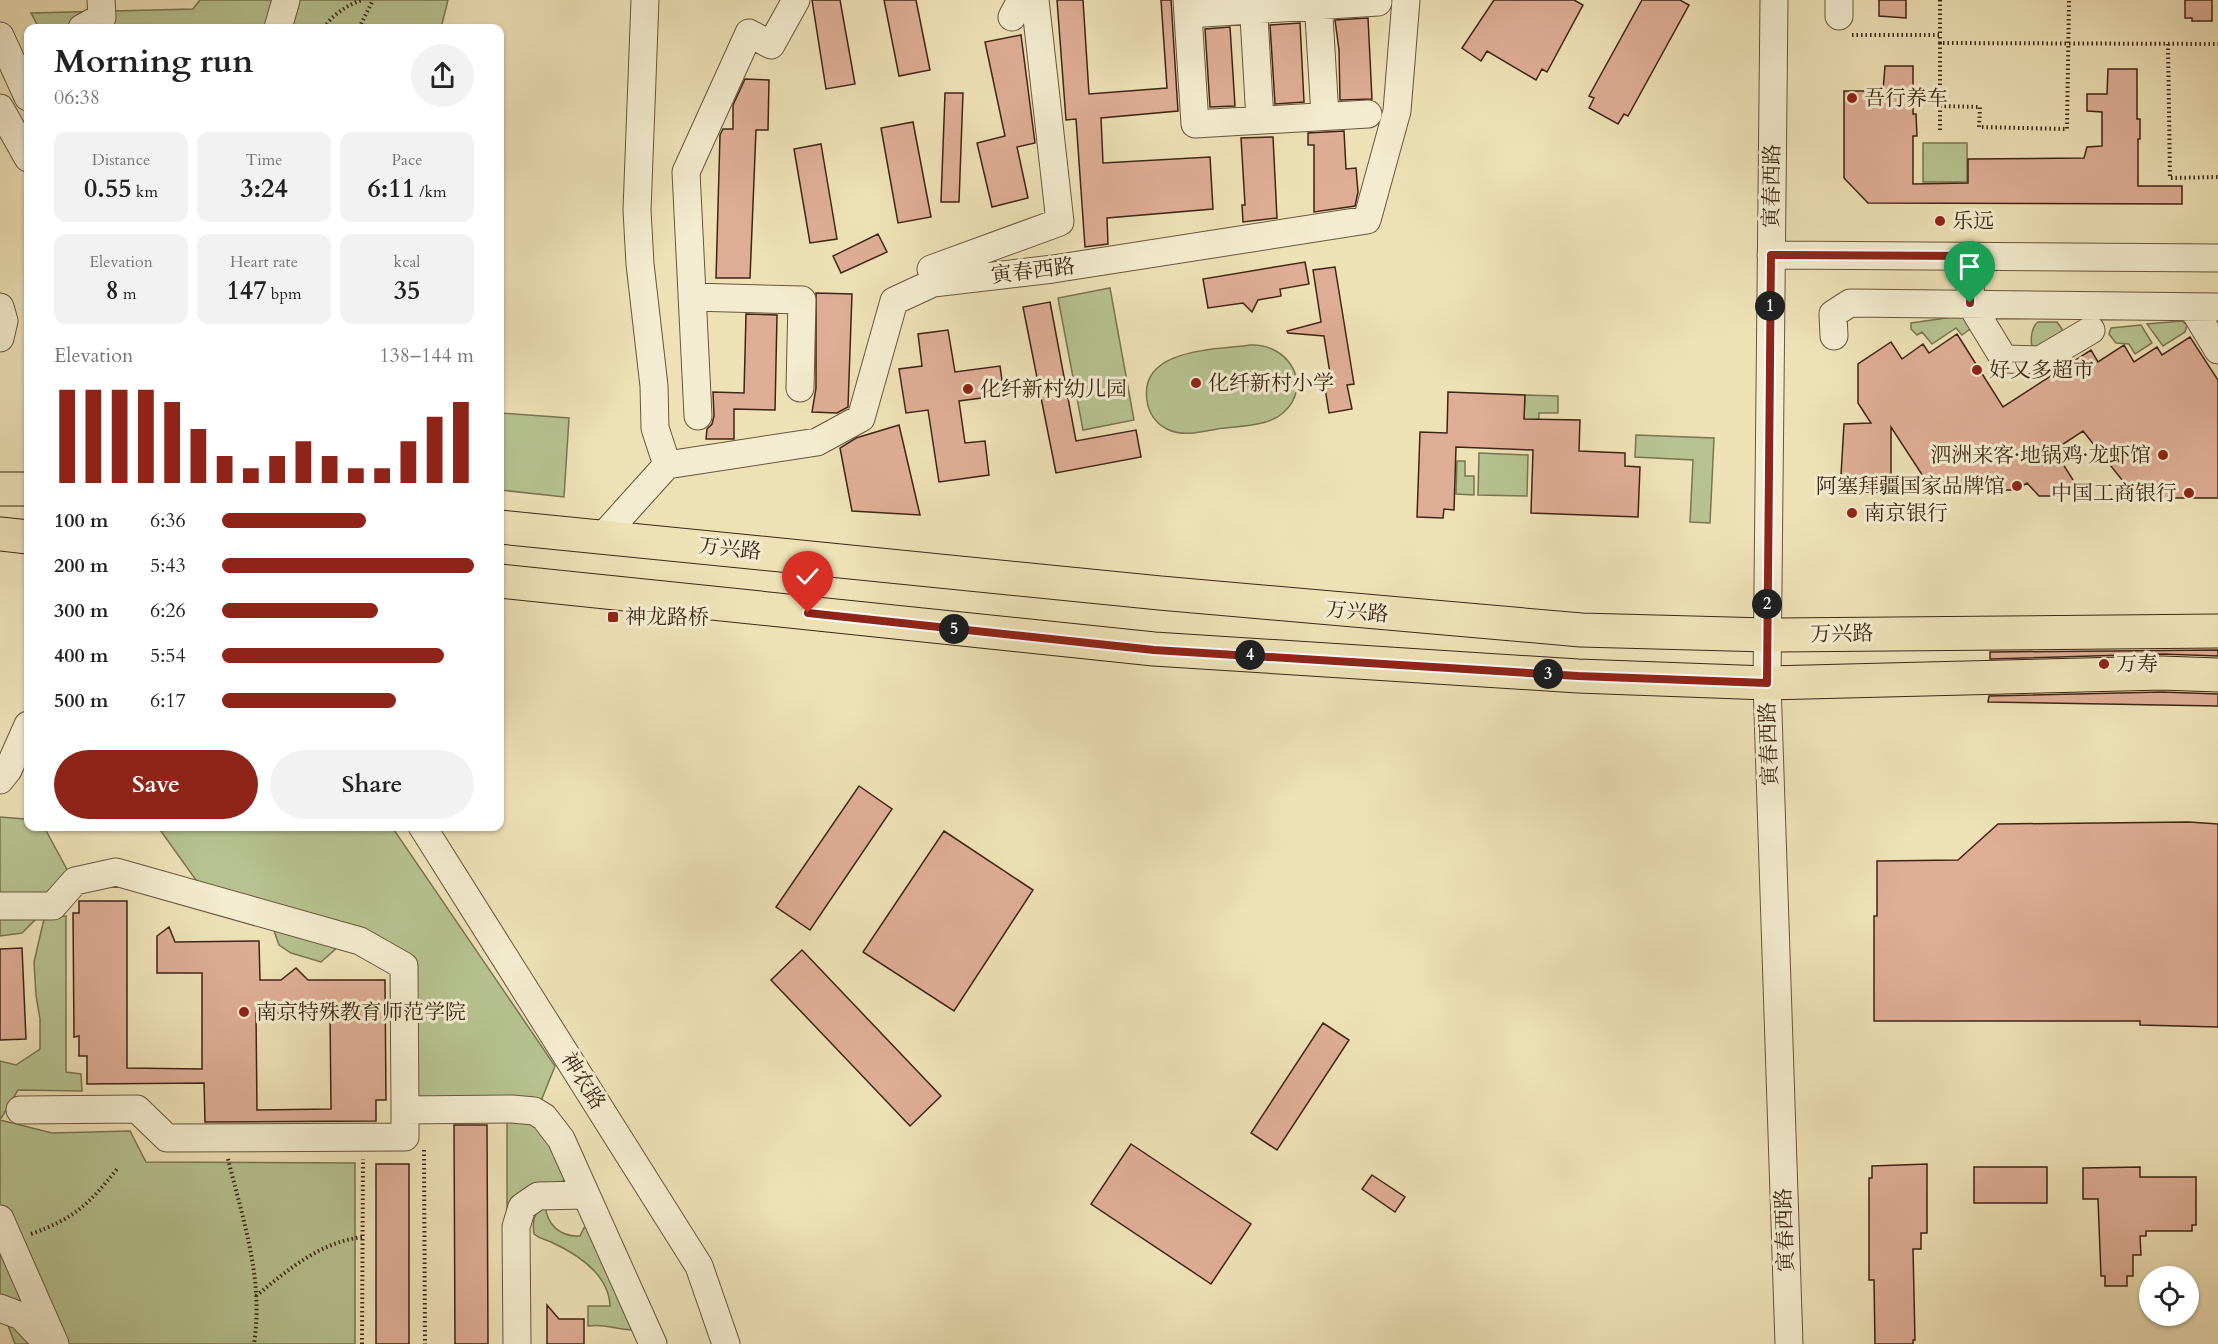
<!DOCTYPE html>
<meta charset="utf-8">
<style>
:root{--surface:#fff;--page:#f2f2f2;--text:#222;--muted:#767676;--accent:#8f2418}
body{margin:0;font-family:Cardo,"Noto Serif SC",serif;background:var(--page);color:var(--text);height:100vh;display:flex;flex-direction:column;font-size:22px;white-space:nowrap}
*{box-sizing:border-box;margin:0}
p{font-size:20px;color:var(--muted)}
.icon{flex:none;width:33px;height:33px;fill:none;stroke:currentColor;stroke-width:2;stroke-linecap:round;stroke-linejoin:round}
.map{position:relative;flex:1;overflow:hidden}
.details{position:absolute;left:24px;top:24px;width:480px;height:807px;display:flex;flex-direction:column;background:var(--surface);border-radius:12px;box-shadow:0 2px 4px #0004}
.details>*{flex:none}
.fabs{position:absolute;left:2139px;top:1266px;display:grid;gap:12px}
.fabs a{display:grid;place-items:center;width:60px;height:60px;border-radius:50%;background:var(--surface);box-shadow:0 2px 4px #0004;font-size:30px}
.pin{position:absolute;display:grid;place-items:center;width:51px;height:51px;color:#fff;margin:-62px -26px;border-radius:50% 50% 50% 0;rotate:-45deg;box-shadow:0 0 6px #0007}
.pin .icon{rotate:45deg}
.km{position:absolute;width:30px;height:30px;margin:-15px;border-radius:50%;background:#222;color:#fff;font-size:16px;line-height:30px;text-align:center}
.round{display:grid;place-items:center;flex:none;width:63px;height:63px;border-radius:32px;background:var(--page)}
.headline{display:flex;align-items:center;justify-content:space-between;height:102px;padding:0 30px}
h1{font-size:33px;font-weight:800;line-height:45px}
.metrics{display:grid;grid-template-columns:repeat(3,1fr);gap:9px;height:102px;padding:6px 30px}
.metrics div{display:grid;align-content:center;border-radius:12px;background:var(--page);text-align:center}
.metrics b{font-size:26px;font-weight:800}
.metrics small{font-size:16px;font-weight:400}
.metrics p{font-size:16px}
.chart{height:168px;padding:12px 30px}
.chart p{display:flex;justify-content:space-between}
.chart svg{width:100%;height:108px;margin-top:6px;stroke:var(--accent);stroke-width:6}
.action{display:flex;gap:12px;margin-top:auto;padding:12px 30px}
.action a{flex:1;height:69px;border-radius:36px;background:var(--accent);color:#fff;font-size:24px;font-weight:800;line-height:69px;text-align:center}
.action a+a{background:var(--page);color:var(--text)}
ul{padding:0 30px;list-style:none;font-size:20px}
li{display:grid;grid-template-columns:96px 72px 1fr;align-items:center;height:45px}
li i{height:15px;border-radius:8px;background:var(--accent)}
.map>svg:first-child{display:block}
.green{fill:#b6c390;stroke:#7a7452;stroke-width:1.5}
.building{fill:#dfad95;stroke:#3e2515;stroke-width:1.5;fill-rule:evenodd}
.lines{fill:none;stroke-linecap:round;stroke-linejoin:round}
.minor-casing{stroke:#6a543d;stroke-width:29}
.major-casing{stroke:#3e2515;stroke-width:35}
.path{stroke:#3e2515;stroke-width:4;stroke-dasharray:1.5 3;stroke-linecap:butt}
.minor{stroke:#f4ecd0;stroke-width:27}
.major{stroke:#eee1b6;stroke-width:33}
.route-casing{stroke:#fff;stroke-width:12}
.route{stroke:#8f2418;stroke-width:8}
.poi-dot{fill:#8f2418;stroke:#f4ecd0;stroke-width:2}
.labels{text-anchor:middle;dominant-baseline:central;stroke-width:6;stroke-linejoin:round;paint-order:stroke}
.poi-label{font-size:21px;fill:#3e2515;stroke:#f4ecd0;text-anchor:start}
.street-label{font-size:21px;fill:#3e2515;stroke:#f4ecd0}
</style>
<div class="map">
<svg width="2218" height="1344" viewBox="0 0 2218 1344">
<rect width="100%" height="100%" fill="#eee1b6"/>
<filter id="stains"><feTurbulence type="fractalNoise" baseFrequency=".00333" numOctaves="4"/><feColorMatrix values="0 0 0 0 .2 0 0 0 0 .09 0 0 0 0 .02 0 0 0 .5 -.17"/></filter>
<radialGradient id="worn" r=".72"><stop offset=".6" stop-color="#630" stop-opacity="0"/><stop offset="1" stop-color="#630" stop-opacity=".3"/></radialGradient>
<path class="green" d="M200,0h248l-7,28h-402l-8,-15 162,-4z
M1923,143h44v39h-44z
M1110,288l24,132 -51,10 -25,-132z
M1960,316l5,3 5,10 -8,6 -6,-7 -24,16 -10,-12 -5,3 -6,-6v-6z
M2182,321l5,4 -2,7 -22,14 -16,-22z
M2038,322h19l5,7 -1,5 -23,14 -6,-2c-2,-7 0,-20 6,-24z
M2141,325l11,18 -17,11 -6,-10 -13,-1 -7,-9 2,-6z
M1250,345c39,-2 64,41 33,68 -16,14 -46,13 -66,16 -16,3 -35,8 -50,0 -11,-5 -19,-17 -20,-29 -8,-52 69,-50 103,-55z
M1525,395l33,1v17h-19l-1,27 -15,-1z
M500,413l69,5 -5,79 -64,-7z
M1636,435l78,3 -4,85 -20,-1 3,-62 -58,-3z
M1479,453l49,2 -1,41 -49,-1z
M1457,461h8v15h9v19l-18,-1z
M0,817l25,2 3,2v5l16,1 26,48 -16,10 -19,35 -13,13 -22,3z
M158,827h234l163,239 -14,35 -126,-3 -1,-138 -58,-29 -35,31 -30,-9 -12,-8 -7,-20 -74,-42z
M66,916v156l15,2 1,17 -64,-1 -18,30 52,13 78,-2 16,31 209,1v181h-340l-15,-40v-243l16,4 24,-16v-30l-4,-24 -2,-33 10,-43z
M507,1120l30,1 31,54 -6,7 -55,29z
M545,1205c2,20 15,32 35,31l4,-8 5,-1 44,103c-17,0 -28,-7 -45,-4v-20h22c-1,-32 -33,-52 -59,-64 -7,-3 -11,-3 -17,-8 -2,-13 0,-22 11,-29z"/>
<path class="building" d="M812,0h28l15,84 -29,5z
M884,0h32l14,70 -31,6z
M1057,0h26l6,94 78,-6 -6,-88h10l7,111 -77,7 2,45 107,-6 3,52 -106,9 1,26 -23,3 -9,-128 -10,1z
M1494,0h80l9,5 -36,67 -5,-3 -6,11 -49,-29 -6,10 -19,-13z
M1642,0h38l9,5 -61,111 -4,-2 -6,10 -29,-16 5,-10 -5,-2z
M1879,0h27v18l-27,-2z
M2185,0h27v21h-20v-3h-7z
M1368,18l4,81 -32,1 -1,-50 -4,-30z
M1300,23l4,79 -29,2 -5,-79z
M1230,27l5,79 -25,1 -5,-78z
M1021,35l14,108 -18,4 11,51 -36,9 -15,-64 28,-7 -20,-94z
M1885,66h28v48h3l1,22h-4v48l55,-1v-24l116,-1 3,-11 15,-1v-34l-15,-1v-17h20l1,-25h29v50h3v20h-2v47h44v18l-314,-1 -24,-25v-87h39z
M745,79l24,1 -1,50h-12l-6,148h-34l4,-143 3,-6h10v-24z
M945,93h18l-4,109h-18z
M913,122l18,95 -33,6 -17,-95z
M1344,131l2,38 10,-1 2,24 -3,14 -41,6v-67h-6v-12z
M1273,137l4,81 -34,4 -1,-17h3l-4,-67z
M821,144l16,95 -27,4 -16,-94z
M878,234l9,18 -46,21 -8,-17z
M1305,262l4,22 -29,5 1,7 -23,4 -6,12 -9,-9 -35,5 -5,-29z
M1335,267l19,117 -7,1 5,24 -23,4 -4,-25 7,-2 -8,-50 -36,-3 -1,-2 34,-9 -8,-52z
M816,293l36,1 -4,113 -11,6 -25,-1 4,-24z
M1050,302l26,139 60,-11 5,27 -85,16 -33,-166z
M746,314l31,1 -2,95 -41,-1v30h-28l1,-10 5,-5 2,-8 -1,-24 31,1z
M948,330l7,42 45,-6 4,29 -45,6 6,42 20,-2 4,34 -50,7 -11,-72 -22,3 -7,-44 23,-3 -4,-32z
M1957,334l46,73 88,-57 7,12 26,-17 10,17 23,-15 5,8 28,-18 28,43v118h-79l-5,-3 -51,-64 -29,19 21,33 1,7 -7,6h-30l-12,-13 -11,7h-84l-41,-63v65h-51l4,-68 27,-1 -13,-20v-39l33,-22 11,17 21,-15 6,9z
M1448,392l77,3 -1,24 56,1 -1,31 46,2v13l15,1 -2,50 -107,-4 2,-63 -77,-3 -2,63 -10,-1 -1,9 -26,-1 3,-85 27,1z
M899,425l21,90 -68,-4 -12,-63 16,-10z
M2218,650v6l-56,-2 -172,5v-7z
M2162,692l56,2v12l-230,-4 1,-6z
M859,786l33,23 -82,121 -34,-23z
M2189,822l29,2v203l-78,-2v-4h-266v-105h3v-55l81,-1 40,-36z
M944,831l89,59 -79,121 -91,-59z
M79,901h48v167l75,1v-96h-45v-37l12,-9 6,15 84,-1 1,39h21l15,-12 12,12h77l1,120h-10v21l-171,1 -1,-39 -117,1v-28h-8v-20l-5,1 -1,-124h6zM256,1013h74l1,96 -74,1z
M22,948l4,91 -26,1v-91z
M802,950l139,146 -31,30 -139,-146z
M1323,1023l26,17 -72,110 -26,-17z
M454,1125h33l1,219h-33z
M1131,1144l120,80 -40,60 -120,-80z
M376,1164h33v180h-33z
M1927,1164v69h-6v16h-8l2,91h-2v4h-38l-1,-64h-5v-102h3v-12z
M1974,1167h73v36h-73z
M2140,1167v10h56v48h-4v6h-46v5h-6l1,19h-8v21h-6v10h-22v-10h-4l-3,-77h-15v-31z
M1372,1175l33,22 -10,15 -33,-23z
M547,1305l12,14h25v25h-37z"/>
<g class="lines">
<g class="minor-casing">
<path id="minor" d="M645,0l-8,210 3,54 14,122 1,42 12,37
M1187,0l8,124 173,-10
M1253,0l7,120
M1318,0l7,116
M1774,0l-7,683 22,661
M1839,0v16
M1188,14l190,-12
M1012,17l9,-17
M82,28l20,-11 -1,-17
M278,28l8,-28
M0,36l28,61
M0,108l28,50
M1771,255l447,3
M1971,256l-1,47 34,56 36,1 51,-30
M931,269l129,-47 -25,-222
M692,297l110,3 -2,88
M0,307l4,14 -4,17
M2192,307l26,43
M1834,336l-1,-22 17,-11 368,4
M698,416l-12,-244 63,-139 22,12 25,-45
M603,536l64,-71 150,-23 44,-24 33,-117 39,-18 120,-14 314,-49 30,-109 9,-111
M0,780l8,-10 20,-45
M422,826l277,440 27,78
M0,906h53l22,-25 41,-9 244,69 44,25 1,144
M20,1110l117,-1 30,29 238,-1v-27l107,-1 22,2 10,6 17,22 92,205
M0,1219l55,125
M0,1308l21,8 26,27
M517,1344l-1,-117 6,-20 16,-11 48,-1"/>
</g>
<g class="major-casing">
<path id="major" d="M0,489h28
M500,527l660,66 421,37 186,5 451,-4
M0,534l28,3
M500,581l654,68 424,27 189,7 395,-10 56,2"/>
</g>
<path class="path" d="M1940,0v35
M324,28c8,-13 23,-23 38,-28
M359,28l14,-28
M1852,35h88v8l278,1
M1940,43v89
M2168,44l2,134 48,-1
M1940,106l40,1 -1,20 88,2 2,-129
M424,1150l1,194
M228,1159c15,61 36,121 26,185
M31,1234c44,-16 57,-29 86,-65
M256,1296c33,-27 64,-54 107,-59
M362,1344l1,-185"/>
<use href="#minor" class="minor"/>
<use href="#major" class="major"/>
</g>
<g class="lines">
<g class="route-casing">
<path id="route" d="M808,613l346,37 424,26 189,7 4,-428 200,1 -1,47"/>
</g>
<use href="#route" class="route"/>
</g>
<g class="poi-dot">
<circle cx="1852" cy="98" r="6"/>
<circle cx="1940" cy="221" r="6"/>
<circle cx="1977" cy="370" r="6"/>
<circle cx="1196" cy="383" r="6"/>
<circle cx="968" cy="389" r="6"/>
<circle cx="2163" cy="455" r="6"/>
<circle cx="2017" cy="486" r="6"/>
<circle cx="2189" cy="493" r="6"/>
<circle cx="1852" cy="513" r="6"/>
<rect x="607" y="611" width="12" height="12" rx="3"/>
<circle cx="2104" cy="664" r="6"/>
<circle cx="244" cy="1012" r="6"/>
</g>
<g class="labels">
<g class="poi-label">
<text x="1864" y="98">吾行养车</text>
<text x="1952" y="221">乐远</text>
<text x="1989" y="370">好又多超市</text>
<text x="1208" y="383">化纤新村小学</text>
<text x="980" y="389">化纤新村幼儿园</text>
<text x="2151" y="455" text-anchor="end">泗洲来客·地锅鸡·龙虾馆</text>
<text x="2005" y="486" text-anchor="end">阿塞拜疆国家品牌馆</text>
<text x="2177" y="493" text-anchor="end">中国工商银行</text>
<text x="1864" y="513">南京银行</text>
<text x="625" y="617">神龙路桥</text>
<text x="2116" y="664">万寿</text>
<text x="256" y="1012">南京特殊教育师范学院</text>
</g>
<g class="street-label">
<text transform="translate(1772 186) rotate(-89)">寅春西路</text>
<text transform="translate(1033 271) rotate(-7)">寅春西路</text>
<text transform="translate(730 549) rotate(6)">万兴路</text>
<text transform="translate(1357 612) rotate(5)">万兴路</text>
<text transform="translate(1842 634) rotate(-1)">万兴路</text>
<text transform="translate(1769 744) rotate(-92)">寅春西路</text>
<text transform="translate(583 1081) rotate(58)">神农路</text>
<text transform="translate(1785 1230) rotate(-92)">寅春西路</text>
</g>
</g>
<rect width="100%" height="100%" filter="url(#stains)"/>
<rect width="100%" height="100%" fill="url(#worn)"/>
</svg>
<div class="fabs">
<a><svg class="icon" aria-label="locate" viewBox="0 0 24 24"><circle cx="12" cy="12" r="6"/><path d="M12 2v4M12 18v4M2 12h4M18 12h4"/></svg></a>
</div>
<div class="pin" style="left:1970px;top:303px;background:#1e9e55"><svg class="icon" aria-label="arrive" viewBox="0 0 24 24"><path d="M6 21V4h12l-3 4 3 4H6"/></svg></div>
<div class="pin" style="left:808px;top:613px;background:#d93025"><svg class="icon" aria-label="check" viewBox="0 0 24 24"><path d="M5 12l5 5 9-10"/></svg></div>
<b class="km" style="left:1770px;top:306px">1</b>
<b class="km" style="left:1767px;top:604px">2</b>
<b class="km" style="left:1548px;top:674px">3</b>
<b class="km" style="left:1250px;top:655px">4</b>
<b class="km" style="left:954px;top:629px">5</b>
<section class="details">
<div class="headline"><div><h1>Morning run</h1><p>06:38</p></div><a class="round"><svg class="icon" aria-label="share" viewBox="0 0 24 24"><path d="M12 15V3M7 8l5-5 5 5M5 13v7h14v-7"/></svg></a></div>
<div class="metrics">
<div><p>Distance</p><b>0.55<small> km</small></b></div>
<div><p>Time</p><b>3:24</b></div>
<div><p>Pace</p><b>6:11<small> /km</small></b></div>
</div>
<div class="metrics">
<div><p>Elevation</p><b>8<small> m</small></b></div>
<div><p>Heart rate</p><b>147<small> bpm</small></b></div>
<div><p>kcal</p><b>35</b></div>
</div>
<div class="chart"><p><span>Elevation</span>138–144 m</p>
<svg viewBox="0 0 160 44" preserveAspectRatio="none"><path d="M5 44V6M15 44V6M25 44V6M35 44V6M45 44V11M55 44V22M65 44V33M75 44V38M85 44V33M95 44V27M105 44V33M115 44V38M125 44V38M135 44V27M145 44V17M155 44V11"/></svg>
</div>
<ul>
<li><b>100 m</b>6:36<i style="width:57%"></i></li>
<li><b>200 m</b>5:43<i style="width:100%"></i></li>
<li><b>300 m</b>6:26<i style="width:62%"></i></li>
<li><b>400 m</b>5:54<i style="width:88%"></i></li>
<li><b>500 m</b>6:17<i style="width:69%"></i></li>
</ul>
<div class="action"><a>Save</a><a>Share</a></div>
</section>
</div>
